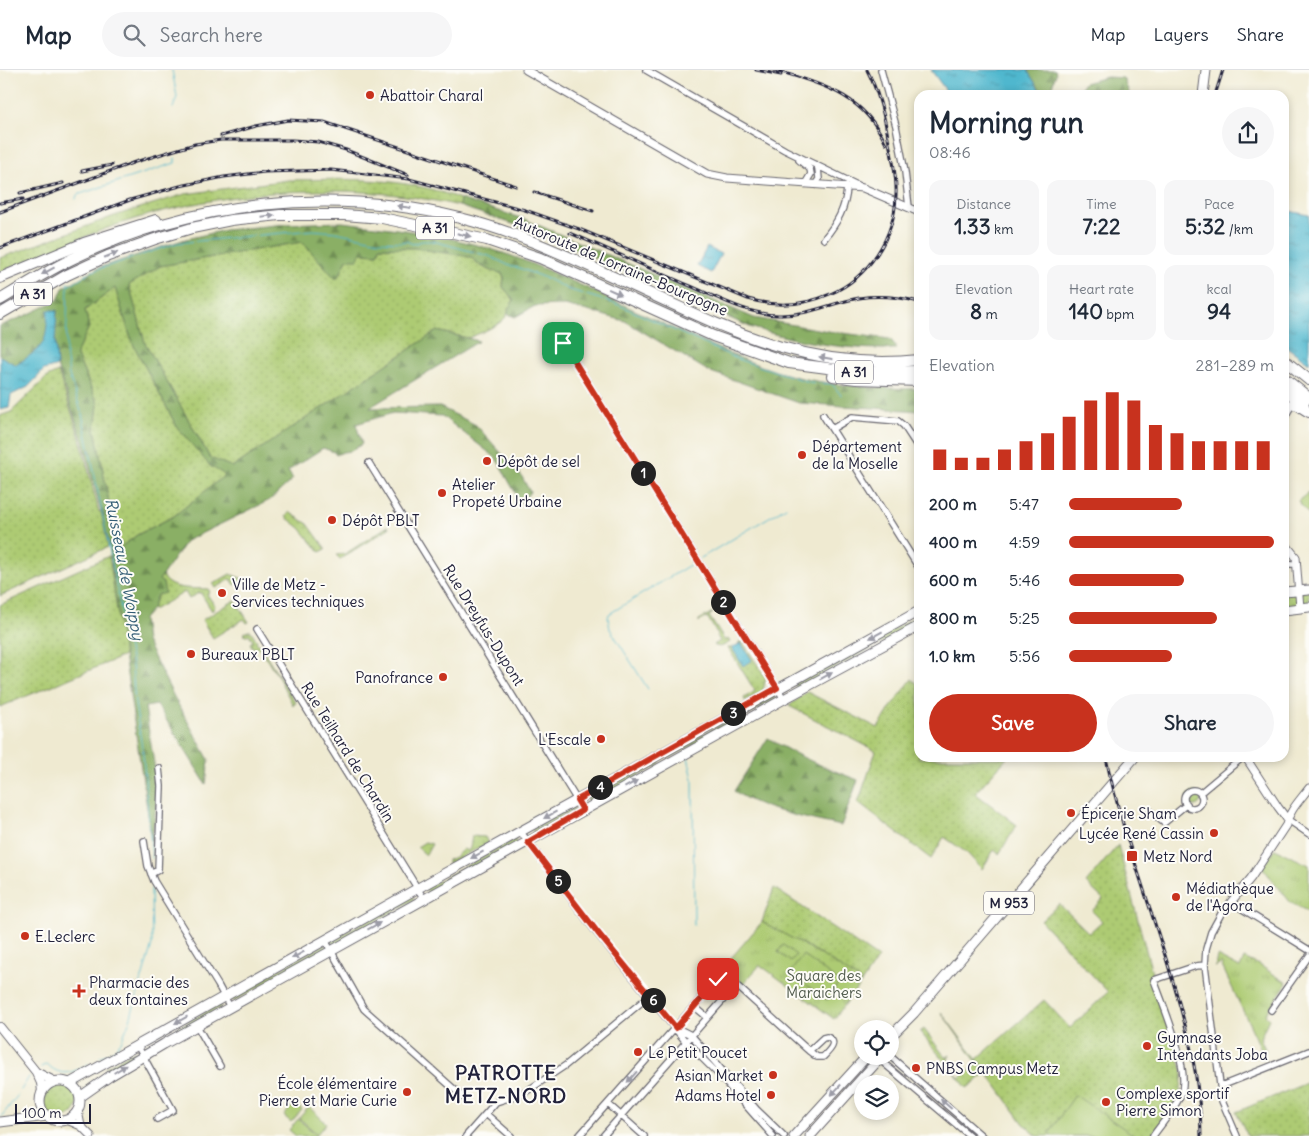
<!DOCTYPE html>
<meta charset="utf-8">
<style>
:root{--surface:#fff;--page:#f6f6f7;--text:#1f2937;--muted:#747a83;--line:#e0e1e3;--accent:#c8321e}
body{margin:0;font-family:Delius,sans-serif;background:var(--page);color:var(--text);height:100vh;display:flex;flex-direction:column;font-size:19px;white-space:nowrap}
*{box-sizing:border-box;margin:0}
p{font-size:16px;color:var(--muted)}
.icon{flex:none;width:28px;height:28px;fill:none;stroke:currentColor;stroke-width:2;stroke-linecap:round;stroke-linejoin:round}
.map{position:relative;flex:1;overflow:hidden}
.side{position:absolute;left:914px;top:20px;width:375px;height:672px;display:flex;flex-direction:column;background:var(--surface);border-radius:15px;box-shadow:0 2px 8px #0003}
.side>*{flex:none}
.controls{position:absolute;left:854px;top:950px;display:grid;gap:10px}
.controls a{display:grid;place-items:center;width:45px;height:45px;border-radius:50%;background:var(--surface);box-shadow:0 2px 8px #0003;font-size:25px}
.scale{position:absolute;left:15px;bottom:12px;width:76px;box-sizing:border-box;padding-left:5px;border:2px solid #22223b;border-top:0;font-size:14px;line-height:18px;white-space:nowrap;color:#22223b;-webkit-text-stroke:4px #fdfcf7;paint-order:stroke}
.pin{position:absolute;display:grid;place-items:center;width:42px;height:42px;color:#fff;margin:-21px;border-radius:10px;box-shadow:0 2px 8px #0006}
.km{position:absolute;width:25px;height:25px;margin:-12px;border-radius:50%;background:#222;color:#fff;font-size:14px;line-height:25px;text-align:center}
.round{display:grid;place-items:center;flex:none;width:52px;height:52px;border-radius:26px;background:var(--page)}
.summary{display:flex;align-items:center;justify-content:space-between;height:85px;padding:0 15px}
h1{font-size:28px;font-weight:700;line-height:38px}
.figures{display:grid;grid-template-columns:repeat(3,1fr);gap:8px;height:85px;padding:5px 15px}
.figures div{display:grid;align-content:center;border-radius:12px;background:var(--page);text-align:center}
.figures b{font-size:21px;font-weight:700}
.figures small{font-size:14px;font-weight:400}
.figures p{font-size:14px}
.chart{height:140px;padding:10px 15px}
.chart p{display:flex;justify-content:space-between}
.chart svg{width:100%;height:90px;margin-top:5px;stroke:var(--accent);stroke-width:6}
.primary-button{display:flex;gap:10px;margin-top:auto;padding:10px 15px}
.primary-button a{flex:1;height:58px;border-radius:30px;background:var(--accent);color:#fff;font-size:20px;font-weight:700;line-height:58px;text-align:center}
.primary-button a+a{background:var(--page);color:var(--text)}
ul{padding:0 15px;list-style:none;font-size:16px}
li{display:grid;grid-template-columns:80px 60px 1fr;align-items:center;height:38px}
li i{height:12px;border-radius:6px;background:var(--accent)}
header{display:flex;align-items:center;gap:30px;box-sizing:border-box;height:70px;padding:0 25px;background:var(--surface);border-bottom:1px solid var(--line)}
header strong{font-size:24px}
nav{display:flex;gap:28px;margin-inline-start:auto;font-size:18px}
.search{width:350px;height:45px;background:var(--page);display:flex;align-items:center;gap:12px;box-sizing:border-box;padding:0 18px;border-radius:28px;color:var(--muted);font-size:19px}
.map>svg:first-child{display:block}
.grass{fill:url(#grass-dots);stroke:#687657}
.forest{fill:url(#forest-firs);stroke:#566850;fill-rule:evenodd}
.park{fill:url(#park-tufts);stroke:#687657}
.pitch{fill:#adcb73;stroke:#687657}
.water{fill:url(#water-ripples);stroke:#386c84}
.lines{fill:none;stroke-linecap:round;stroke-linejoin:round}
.stream{stroke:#4fb7ce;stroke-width:1}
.minor-casing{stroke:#6a6870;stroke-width:8}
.tertiary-casing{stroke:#6a6870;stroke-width:9}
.secondary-casing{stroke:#6a6870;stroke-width:10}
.primary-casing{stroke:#6a6870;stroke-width:11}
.motorway-casing{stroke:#6a6870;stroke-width:12}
.minor{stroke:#fff;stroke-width:5.5}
.tertiary{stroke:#fff;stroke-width:7}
.secondary{stroke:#fff;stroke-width:8}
.primary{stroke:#fff;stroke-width:9}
.motorway{stroke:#fff;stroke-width:10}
.rail-casing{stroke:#22223b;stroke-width:3}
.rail{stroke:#fdfcf7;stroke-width:1;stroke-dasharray:4;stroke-linecap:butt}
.oneway{fill:#9c9ca7}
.route-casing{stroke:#fff;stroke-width:10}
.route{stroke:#c8321e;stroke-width:6}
.poi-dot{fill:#c8321e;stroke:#fdfcf7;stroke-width:2}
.labels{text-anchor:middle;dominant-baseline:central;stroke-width:4;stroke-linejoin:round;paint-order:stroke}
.shield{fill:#fdfcf7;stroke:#646373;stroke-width:1}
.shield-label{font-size:14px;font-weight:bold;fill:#22223b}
.poi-label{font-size:15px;fill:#22223b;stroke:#fdfcf7;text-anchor:start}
.street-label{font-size:15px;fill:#22223b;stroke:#fdfcf7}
.park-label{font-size:15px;fill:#535d4f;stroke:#fdfcf7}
.water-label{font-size:16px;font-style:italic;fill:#345e76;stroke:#fdfcf7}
.district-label{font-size:20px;font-weight:bold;letter-spacing:1px;fill:#22223b;stroke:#fdfcf7}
</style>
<header>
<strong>Map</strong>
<div class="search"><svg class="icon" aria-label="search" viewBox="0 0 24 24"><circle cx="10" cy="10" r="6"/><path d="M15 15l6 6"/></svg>Search here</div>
<nav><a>Map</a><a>Layers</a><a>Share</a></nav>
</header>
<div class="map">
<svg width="1309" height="1066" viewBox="0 0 1309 1066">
<defs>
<pattern id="grass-dots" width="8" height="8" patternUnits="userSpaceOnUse" patternTransform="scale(1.25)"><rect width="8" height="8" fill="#adcb73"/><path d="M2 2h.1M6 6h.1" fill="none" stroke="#95ae64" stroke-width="1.8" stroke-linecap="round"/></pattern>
<pattern id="forest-firs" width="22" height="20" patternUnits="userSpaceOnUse" patternTransform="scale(1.25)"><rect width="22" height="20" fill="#8aaf65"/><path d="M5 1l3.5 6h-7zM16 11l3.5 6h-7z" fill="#708e54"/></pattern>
<pattern id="park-tufts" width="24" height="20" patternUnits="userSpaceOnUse" patternTransform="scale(1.25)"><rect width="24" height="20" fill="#adcb73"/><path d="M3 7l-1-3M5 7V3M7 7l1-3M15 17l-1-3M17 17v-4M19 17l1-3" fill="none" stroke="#95ae64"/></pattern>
<pattern id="water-ripples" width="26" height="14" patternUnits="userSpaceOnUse" patternTransform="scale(1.25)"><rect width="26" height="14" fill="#4fb7ce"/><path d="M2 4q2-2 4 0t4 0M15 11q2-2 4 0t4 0" fill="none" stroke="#4194a8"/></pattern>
</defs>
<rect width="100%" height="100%" fill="#fdfcf7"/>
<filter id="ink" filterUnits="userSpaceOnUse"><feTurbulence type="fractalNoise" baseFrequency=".02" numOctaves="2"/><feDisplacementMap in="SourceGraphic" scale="10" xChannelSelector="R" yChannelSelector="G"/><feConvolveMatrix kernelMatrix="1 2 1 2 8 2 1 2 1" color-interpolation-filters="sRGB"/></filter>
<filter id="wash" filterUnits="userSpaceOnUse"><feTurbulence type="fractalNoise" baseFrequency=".0096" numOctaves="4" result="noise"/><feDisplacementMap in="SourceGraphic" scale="20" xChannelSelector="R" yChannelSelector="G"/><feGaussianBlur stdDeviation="1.12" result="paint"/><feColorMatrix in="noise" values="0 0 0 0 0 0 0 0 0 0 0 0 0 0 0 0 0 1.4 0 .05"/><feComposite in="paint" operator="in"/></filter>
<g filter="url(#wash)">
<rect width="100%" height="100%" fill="#efead1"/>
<path class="grass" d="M288,110c58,-1 117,-4 172,19l-1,7c-113,-27 -245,-17 -354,23 -36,13 -70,29 -105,43v-14l117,-43 68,-21z
M302,172l34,36 3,-2 8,-17 13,-6 18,1 2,-7 35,1 56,9c7,9 18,14 30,16l3,5 -1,9 11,13c-4,5 -4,10 -7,15 -5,10 -29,19 -39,23l-31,-7 -205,137 -22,-10 -65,-115 -16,-58 31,-19z
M115,218l17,54 45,85 49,48 -52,41 -37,19 -19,14 -23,-120 3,-25 -22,-50 13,-27 -4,-17z
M58,302l22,66 19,74 2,-1 7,36 -108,49v-180l11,-4 36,-35z
M289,442l19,12 18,25 -6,3 -20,-24 -14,-11z
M388,456l1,2 -49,31 -4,-4 9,-1z
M109,486l15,100 -124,51v-102z
M162,504c4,17 32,14 46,15l2,3 -3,2 8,12 -3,5 -12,-19 -11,7 -4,-7 -30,17h-3l1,-7 3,-2 3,-20z
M230,504l16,6 -11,5 -4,-6 -15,9 -3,-4z
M1309,520v17l-25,3v-18z
M235,530l14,22 -2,1 -3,-4 -31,19 -11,-18z
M711,543h2l-4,3 16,25 3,-2 2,3c-5,3 -10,7 -16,3l6,-4 -3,-5 1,-1 -11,-18 -8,5v-2z
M919,545v8l-120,64 -4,-1v-2z
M248,561h3l6,10 -1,1 2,2h1l37,59 -3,2 -17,-32 -18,-26 -5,1 -3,-5 3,-2 -4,-7 -4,2 -1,-3z
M742,571l24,37 -3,13 -18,10 -1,-3 11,-7 -27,-43h4l11,18 -2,-23 -3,2 1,-3z
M912,609l7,6v73h88l-32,35 42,32 -18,29 -5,-4 -12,19 -15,-16 -23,-16 -13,22 -73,-56 18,-52 -87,-45 18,-14 71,36 13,-21z
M774,625l2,4 -107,59 -3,-3z
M659,689l1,5 -70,39 -2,-1 -1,-4z
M1187 729a7 7 0 1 1 14 0a7 7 0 1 1-14 0Z
M574,737l1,4 -40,22 -2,-1 -1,-3z
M472,766l13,1 3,6 -40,21v-4l7,-3 8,-8 5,2 2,-3z
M515,769l1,5 -87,48 -3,-2v-2z
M425,772l7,2 -6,11 -9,-8z
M1118,775l36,135 29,92 -3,24 -28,40h-115l-13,-12 -47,-65 67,-59 26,28 38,-36 -67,-71 18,-17 30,29 13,-12 -10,-10 11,-12 -17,-16z
M774,818l104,70 -16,24 -47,-31 -53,-29z
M411,825l3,3 -1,2 -79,45 -3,-4z
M325,874l2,5 -93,52 -3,-2 -1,-2z
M220,934v4c-24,13 -46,28 -70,40l-4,-3z
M941,942l46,61 -20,15 -47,-56 4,-3 22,29 4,-3 -2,4 2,3 -2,2 11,14 19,-14z
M134,981l1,5 -26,16 -3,-5z
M1309,1012v54h-61l-12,-24z
M44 1031a17 17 0 1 1 34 0a17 17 0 1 1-34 0Z"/>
<path class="forest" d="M1027,0h28l1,4 -3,9 2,10 -4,2h-8z
M1107,7l16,1 7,17h-55l9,-12z
M460,129l64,20 230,99 80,14 56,7 5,6 1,4c-50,1 -99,-7 -146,-22l-219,-97 -72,-24z
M342,152c61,7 120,15 178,37 58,23 115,52 172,78 37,16 74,34 114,42 37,8 75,9 113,10v22l-120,-8 -91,-32 -83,-50 -60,-16 -30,1 -20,11 -7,-3v-5l6,-9 -11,-13 1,-9 -3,-5c-12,-2 -23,-8 -30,-16l-56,-9 -35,-1 -2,7 -18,-1 -2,6h-11l-8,17 -3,3 -34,-37 -142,24 -31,19 16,58 65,115 23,9 204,-136 42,10 -110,67 71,-1 36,18 45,50 9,17 -9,11 -25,-45 -54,-42 -49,-3 -37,11 6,20 -11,7 -8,1 -7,3 -2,-3 -11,-4 -35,23 5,8 -23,21 -84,41 -27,39 4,3 2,10 -8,2 -5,14 -9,10 3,22 27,54 36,65 -3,24 -49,-79 -12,2 13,81 -6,53 -39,-259 -3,-35 -27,-105 -26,-76 -2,-26 2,-30 -10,17 -2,14 -9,11 -20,13 -16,-9v-30l27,-11 31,-15 5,-12 35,-20 88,-29 39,-9 61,-6zM115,218l17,54 45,85 33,39 15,9 -51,41 -37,19 -19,14 -23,-120 3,-25 -22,-50 13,-27 -4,-17z
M768,668c28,18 58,30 90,42l-17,46c-35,-8 -78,-15 -107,-35z"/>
<path class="park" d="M1275,779l34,16v47l-18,-9 -29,-36z
M762,852l53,29 47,31 -28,37 -74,-54 -17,19 -18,-19z
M1217,886l23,12 4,-10 17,8 26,17 -22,32 4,4 -9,19 6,13 -3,2 -42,-89 -6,3z"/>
<path class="pitch" d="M1309,422v23l-11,-14z
M783,875l13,10 -5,7 -13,-10z
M803,885l36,27 -12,18 -37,-27z
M1075,1025l60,41h-82l-4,-3z
M294,1033l8,7 -11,12 -7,-6z
M309,1037l17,16 -9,11 -18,-16z
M298,1049l19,16 -1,1h-20l-7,-6z"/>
<path class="water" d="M931,0h96l16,25h-94z
M1284,140l25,5v148l-25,-18z
M707,177l14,7 -10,19 -14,-7z
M48,240h9l-2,30 2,26 -13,4 -16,17 -17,8 -2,13 -9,2v-54l16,9c30,-20 30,-20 32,-55z
M741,573l11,17 -9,6 -11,-18z"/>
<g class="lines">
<path class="stream" d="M172,0l5,27 -4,11
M76,129l1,-4 98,-32v-5
M68,213v3l22,-14 87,-29 136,-13 23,2 43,9 22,1 5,-1 7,3 9,-3h11l56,15 23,11 7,1 29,11 19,10 52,16 121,55 69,22 23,2 9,11
M68,217l-2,65 3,23 13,39 8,38 42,212 3,39 8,51 9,104
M701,488l85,-51
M648,619l-38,-60 -2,-11 1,-4 84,-51
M688,687l5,22 1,146
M100,987l12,-5 9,-10 9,-22 22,-76 -1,-55
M41,997l6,-3c14,14 26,9 41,0
M21,1020l8,-13
M1,1047l17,-22"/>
</g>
</g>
<g filter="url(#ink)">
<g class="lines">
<g class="minor-casing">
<path id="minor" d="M646,0l139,80 76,37
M881,0l15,56 9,46 4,35
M799,90l11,9 1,5 -6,10
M815,115l4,-6 -1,-11 -2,-3
M824,169c13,-16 22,-31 23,-52
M562,271l222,358
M823,345l96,153
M832,359l20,-12 46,4 6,5 15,23
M369,393l214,347
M1284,494h13
M257,559l167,270
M1184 729a9 9 0 1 1 18 0a9 9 0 1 1-18 0Z
M1200,723l42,-35
M1150,741l14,12 23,-19
M1287,749l22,15
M520,761l77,102 89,109 32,32 55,62
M144,771l4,25 6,15 64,104 12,22
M151,804l7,-4 3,-84 -2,-18
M325,870l39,69 100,89
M732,915h4l73,66 8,6h6c6,-6 16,-15 4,-20l-4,1 -14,13
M695,937l12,10
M1271,940l38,-54
M197,956l23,40
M677,958l14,7 66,75 27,26
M137,975l36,65 -16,9
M890,986l92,80
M880,990l90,76
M1221,1016l88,-35
M608,1034l36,32
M486,1044l25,22
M466,1066l30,-34 28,-9 42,-28 83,-69
M579,1066l139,-157 5,-2 6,2 3,6 -1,6 -128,145
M1153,1066c9,-13 22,-27 28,-42 10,-24 -18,-89 -27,-114l42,-14 9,-1
M1237,1066l-15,-35 -17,-136 1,-16 5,-17 11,-20 9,-10 78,48"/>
</g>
<g class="tertiary-casing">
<path id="tertiary" d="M526,0l181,104 20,4 136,10 56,24
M1284,472l12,15 4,51
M1246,688l32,49 9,12
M1231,832l20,-24 35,-53c3,-14 14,-25 23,-37
M78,1041l3,15
M67,1050l14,6 10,10"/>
</g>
<g class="secondary-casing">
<path id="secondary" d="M0,957l36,45 18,9
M36,1002l5,11 1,9"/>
</g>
<g class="primary-casing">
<path id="primary" d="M1203,25l3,-25
M1284,522l25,-2
M1284,540l25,-3
M890,967l24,-24 220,-255
M40 1031a20 20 0 1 1 40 0a20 20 0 1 1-40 0Z
M70,1013l359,-201 490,-271
M80,1027l30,-21 54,-32 620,-345 135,-73
M0,1052l47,-6
M794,1066l73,-80
M810,1066l72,-80"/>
</g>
<g class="motorway-casing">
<path id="motorway" d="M0,208l84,-35 72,-23
M0,230c23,-14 47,-29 72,-41 119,-58 259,-73 388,-41 58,14 113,41 167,65 98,45 180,89 292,77
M0,244l67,-39 41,-19 47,-17 37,-11 39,-8 49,-5h64l38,3 105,22 53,18 173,78 76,27 69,9 61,-1
M1284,290l25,20
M833,306l23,3 63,2
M1284,308l25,20
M1284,319l20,16
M1284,345c7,-17 12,-11 25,-3"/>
</g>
<use href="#minor" class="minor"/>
<use href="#tertiary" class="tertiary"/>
<use href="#secondary" class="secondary"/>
<use href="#primary" class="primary"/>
<use href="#motorway" class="motorway"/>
<g class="rail-casing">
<path id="rail" d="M756,0l25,5
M775,0c48,15 88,24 111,74
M1215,25l8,-25
M221,66l35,-10 32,-6 36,2 192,64
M82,101l30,-6
M534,122l59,19
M20,123l43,-10
M0,133l23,-4
M0,142l135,-50 60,-18 26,-4h72l25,2 28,8 62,25
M570,163c40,17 79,35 118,52 29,12 58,29 90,30 30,1 52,-12 81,-17 20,-3 40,-1 60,4
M0,178l130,-48 50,-14 44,-9 41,-5 66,-2 78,9 116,31 54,19 169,70c27,8 55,7 82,-5 38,-16 65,-57 66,-99 1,-17 -3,-35 -7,-52 -4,-26 -10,-50 -22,-73
M1106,688c15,70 41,138 62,207 17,56 33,112 33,171"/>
</g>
<use href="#rail" class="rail"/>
</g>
<defs><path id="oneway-solid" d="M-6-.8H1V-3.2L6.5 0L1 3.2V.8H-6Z" transform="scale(1.25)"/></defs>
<g class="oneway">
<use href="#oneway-solid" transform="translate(404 137) rotate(-172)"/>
<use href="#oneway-solid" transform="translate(268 146) rotate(-6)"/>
<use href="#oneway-solid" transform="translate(464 165) rotate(13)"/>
<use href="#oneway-solid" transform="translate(111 185) rotate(-21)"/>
<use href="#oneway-solid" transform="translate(48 201) rotate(151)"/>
<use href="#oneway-solid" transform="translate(615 222) rotate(24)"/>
<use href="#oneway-solid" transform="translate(826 288) rotate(-171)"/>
<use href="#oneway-solid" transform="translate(876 565) rotate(152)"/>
<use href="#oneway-solid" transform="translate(826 606) rotate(-28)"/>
<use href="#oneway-solid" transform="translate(631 714) rotate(-29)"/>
<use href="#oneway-solid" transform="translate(550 745) rotate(151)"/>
<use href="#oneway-solid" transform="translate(477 785) rotate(151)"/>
<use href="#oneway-solid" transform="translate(374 856) rotate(-29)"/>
<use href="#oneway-solid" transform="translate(298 885) rotate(151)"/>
<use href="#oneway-solid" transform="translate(181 950) rotate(151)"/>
<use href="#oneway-solid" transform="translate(120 999) rotate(-32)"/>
<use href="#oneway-solid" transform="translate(632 1007) rotate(132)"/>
<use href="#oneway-solid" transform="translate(836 1020) rotate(133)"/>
<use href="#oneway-solid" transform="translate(946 1034) rotate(-139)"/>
</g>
</g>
<g class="lines" filter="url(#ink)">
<g class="route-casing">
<path id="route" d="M563,273l214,345 -200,112 6,10 -55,32 70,91 78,95 42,-49"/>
</g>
<use href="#route" class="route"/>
</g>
<g class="poi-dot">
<circle cx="370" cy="25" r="5"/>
<circle cx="802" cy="385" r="5"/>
<circle cx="487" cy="391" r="5"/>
<circle cx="442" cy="423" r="5"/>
<circle cx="332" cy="450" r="5"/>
<circle cx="222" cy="523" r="5"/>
<circle cx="191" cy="584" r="5"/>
<circle cx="443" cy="607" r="5"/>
<circle cx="601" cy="669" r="5"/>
<circle cx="1071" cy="743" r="5"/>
<circle cx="1214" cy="763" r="5"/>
<rect x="1126" y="780" width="12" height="12" rx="2.5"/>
<circle cx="1176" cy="827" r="5"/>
<circle cx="25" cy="866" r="5"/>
<path d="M76.5 913.5h5v5h5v5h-5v5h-5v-5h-5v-5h5z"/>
<circle cx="1147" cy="976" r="5"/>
<circle cx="638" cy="982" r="5"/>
<circle cx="916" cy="998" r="5"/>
<circle cx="773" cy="1005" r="5"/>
<circle cx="407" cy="1022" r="5"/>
<circle cx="771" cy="1025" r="5"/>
<circle cx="1106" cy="1032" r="5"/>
</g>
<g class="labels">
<g class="shield">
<rect x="416" y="146.5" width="38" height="23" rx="4"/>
<rect x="14" y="212.5" width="38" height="23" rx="4"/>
<rect x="835" y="290.5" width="38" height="23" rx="4"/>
<rect x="984" y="821.5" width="50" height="23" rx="4"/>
</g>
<g class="shield-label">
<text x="435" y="158">A 31</text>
<text x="33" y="224">A 31</text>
<text x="854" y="302">A 31</text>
<text x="1009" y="833">M 953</text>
</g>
<g class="poi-label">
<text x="380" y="25">Abattoir Charal</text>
<text x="812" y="376">Département<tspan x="812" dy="17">de la Moselle</tspan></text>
<text x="497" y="391">Dépôt de sel</text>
<text x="452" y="414">Atelier<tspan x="452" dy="17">Propeté Urbaine</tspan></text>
<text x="342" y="450">Dépôt PBLT</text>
<text x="232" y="514">Ville de Metz -<tspan x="232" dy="17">Services techniques</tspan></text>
<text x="201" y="584">Bureaux PBLT</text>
<text x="433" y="607" text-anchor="end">Panofrance</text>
<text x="591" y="669" text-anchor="end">L'Escale</text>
<text x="1081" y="743">Épicerie Sham</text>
<text x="1204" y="763" text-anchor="end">Lycée René Cassin</text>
<text x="1143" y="786">Metz Nord</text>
<text x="1186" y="818">Médiathèque<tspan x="1186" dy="17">de l'Agora</tspan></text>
<text x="35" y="866">E.Leclerc</text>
<text x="89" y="912">Pharmacie des<tspan x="89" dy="17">deux fontaines</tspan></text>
<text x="1157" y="967">Gymnase<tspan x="1157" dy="17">Intendants Joba</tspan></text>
<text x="648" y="982">Le Petit Poucet</text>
<text x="926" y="998">PNBS Campus Metz</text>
<text x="763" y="1005" text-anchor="end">Asian Market</text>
<text x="397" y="1013" text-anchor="end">École élémentaire<tspan x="397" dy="17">Pierre et Marie Curie</tspan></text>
<text x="1116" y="1023">Complexe sportif<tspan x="1116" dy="17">Pierre Simon</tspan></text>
<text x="761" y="1025" text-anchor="end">Adams Hotel</text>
</g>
<g class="street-label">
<text transform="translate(621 196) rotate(23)">Autoroute de Lorraine-Bourgogne</text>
<text transform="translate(484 555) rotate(58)">Rue Dreyfus-Dupont</text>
<text transform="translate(348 682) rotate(58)">Rue Teilhard de Chardin</text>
</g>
<g class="park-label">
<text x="824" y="905">Square des<tspan x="824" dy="17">Maraichers</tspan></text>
</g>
<g class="water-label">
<text transform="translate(125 499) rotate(79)">Ruisseau de Woippy</text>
</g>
<g class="district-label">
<text x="506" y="1002">PATROTTE<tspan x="506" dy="23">METZ-NORD</tspan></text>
</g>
</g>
</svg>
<div class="controls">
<a><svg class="icon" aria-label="locate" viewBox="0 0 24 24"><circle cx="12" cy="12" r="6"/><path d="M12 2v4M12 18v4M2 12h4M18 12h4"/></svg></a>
<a><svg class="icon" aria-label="layers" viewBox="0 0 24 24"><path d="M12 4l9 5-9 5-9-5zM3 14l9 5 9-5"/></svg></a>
</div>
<div class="scale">100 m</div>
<div class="pin" style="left:563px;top:273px;background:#1e9e55"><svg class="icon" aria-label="arrive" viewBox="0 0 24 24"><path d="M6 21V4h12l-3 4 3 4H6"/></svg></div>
<div class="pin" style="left:718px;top:909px;background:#d93025"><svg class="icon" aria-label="check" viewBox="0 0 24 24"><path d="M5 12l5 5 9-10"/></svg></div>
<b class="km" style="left:643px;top:403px">1</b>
<b class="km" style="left:723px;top:532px">2</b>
<b class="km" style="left:733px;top:643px">3</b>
<b class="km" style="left:600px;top:717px">4</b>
<b class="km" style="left:558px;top:811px">5</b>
<b class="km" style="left:653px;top:930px">6</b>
<section class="side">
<div class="summary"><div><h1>Morning run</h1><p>08:46</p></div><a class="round"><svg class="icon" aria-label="share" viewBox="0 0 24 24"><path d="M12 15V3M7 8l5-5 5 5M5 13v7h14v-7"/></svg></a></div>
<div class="figures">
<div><p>Distance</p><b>1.33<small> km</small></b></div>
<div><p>Time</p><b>7:22</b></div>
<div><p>Pace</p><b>5:32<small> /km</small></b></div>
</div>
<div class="figures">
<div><p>Elevation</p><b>8<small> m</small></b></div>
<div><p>Heart rate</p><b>140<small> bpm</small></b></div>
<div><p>kcal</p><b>94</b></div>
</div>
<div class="chart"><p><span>Elevation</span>281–289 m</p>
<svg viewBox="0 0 160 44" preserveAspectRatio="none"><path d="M5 44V34M15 44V38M25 44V38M35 44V34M45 44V30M55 44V26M65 44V18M75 44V10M85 44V6M95 44V10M105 44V22M115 44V26M125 44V30M135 44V30M145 44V30M155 44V30"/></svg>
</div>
<ul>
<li><b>200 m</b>5:47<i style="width:55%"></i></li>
<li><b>400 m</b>4:59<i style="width:100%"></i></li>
<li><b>600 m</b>5:46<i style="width:56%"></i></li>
<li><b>800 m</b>5:25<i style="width:72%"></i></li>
<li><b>1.0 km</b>5:56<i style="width:50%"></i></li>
</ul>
<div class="primary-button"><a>Save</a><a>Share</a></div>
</section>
</div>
